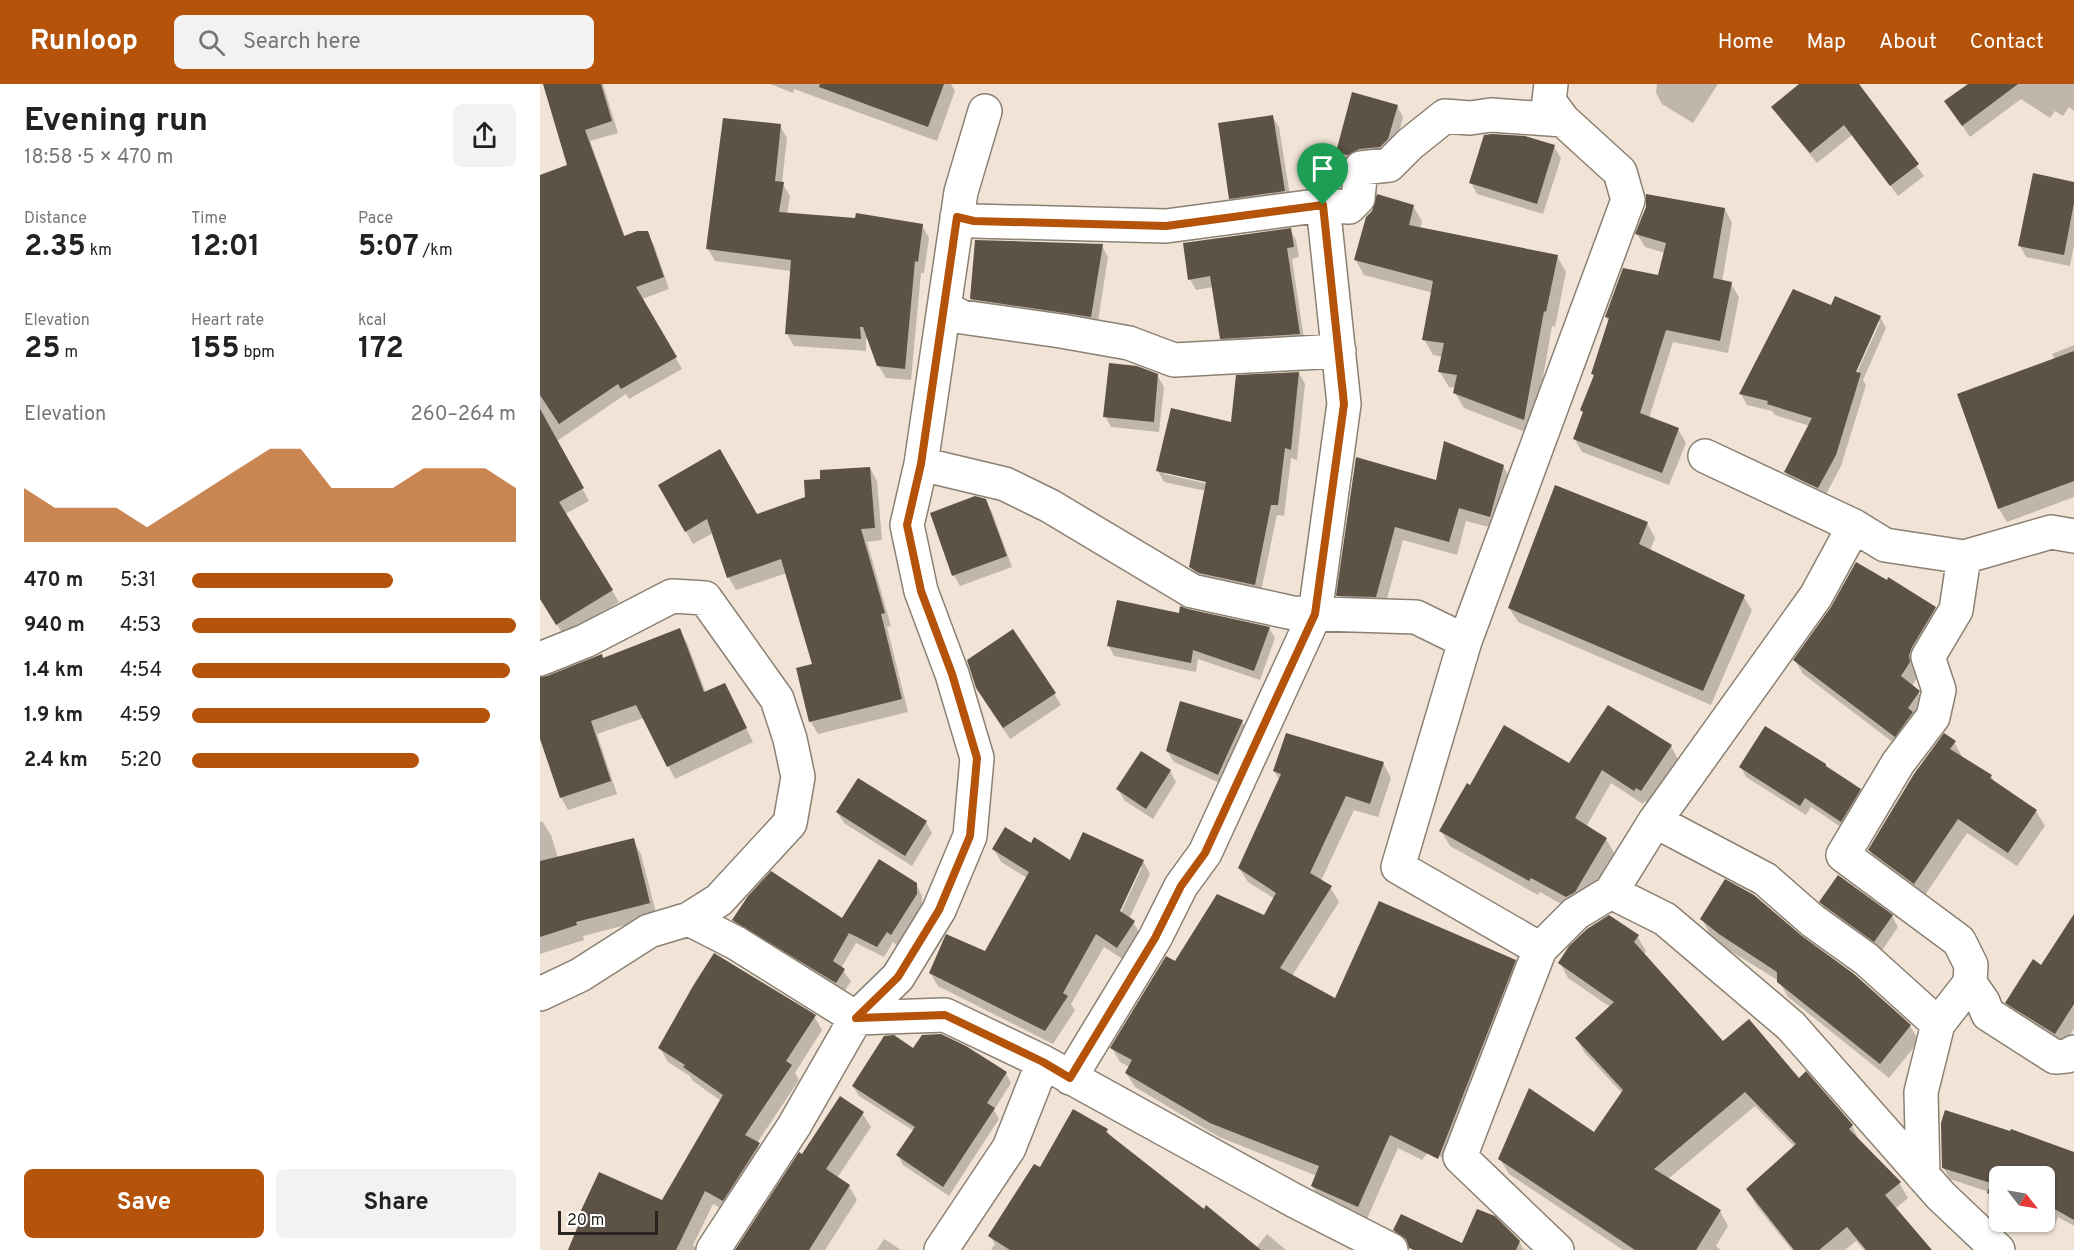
<!DOCTYPE html>
<meta charset="utf-8">
<style>
:root{--surface:#fff;--page:#f2f2f2;--text:#222;--muted:#767676;--accent:#b45309}
body{margin:0;font-family:Overpass,sans-serif;background:var(--page);color:var(--text);height:100vh;display:flex;flex-direction:column;font-size:22px;white-space:nowrap}
*{box-sizing:border-box;margin:0}
p{font-size:20px;color:var(--muted)}
.icon{flex:none;width:33px;height:33px;fill:none;stroke:currentColor;stroke-width:2;stroke-linecap:round;stroke-linejoin:round}
.map{position:relative;flex:1;overflow:hidden}
.panel{display:flex;flex-direction:column;background:var(--surface);width:540px}
.panel>*{flex:none}
.needle{width:39px;rotate:121deg}
.tools{position:absolute;left:1449px;top:1082px;display:grid;gap:12px}
.tools a{display:grid;place-items:center;width:66px;height:66px;border-radius:9px;background:var(--surface);box-shadow:0 2px 4px #0004;font-size:30px}
.scale{position:absolute;left:18px;bottom:15px;width:100px;box-sizing:border-box;padding-left:6px;border:3px solid #29241f;border-top:0;font-size:16px;line-height:21px;white-space:nowrap;color:#29241f;-webkit-text-stroke:4px #fff;paint-order:stroke}
.pin{position:absolute;display:grid;place-items:center;width:51px;height:51px;color:#fff;margin:-62px -26px;border-radius:50% 50% 50% 0;rotate:-45deg;box-shadow:0 0 6px #0007}
.pin .icon{rotate:45deg}
.round{display:grid;place-items:center;flex:none;width:63px;height:63px;border-radius:9px;background:var(--page)}
.head{display:flex;align-items:center;justify-content:space-between;height:102px;padding:0 24px}
h1{font-size:33px;font-weight:700;line-height:45px}
.metrics{display:grid;grid-template-columns:repeat(3,1fr);gap:9px;height:102px;padding:6px 24px}
.metrics div{display:grid;align-content:center}
.metrics b{font-size:30px;font-weight:700}
.metrics small{font-size:16px;font-weight:400}
.metrics p{font-size:16px}
.chart{height:168px;padding:12px 24px}
.chart p{display:flex;justify-content:space-between}
.chart svg{width:100%;height:108px;margin-top:6px;fill:var(--accent);opacity:.7}
.cta{display:flex;gap:12px;margin-top:auto;padding:12px 24px}
.cta a{flex:1;height:69px;border-radius:9px;background:var(--accent);color:#fff;font-size:24px;font-weight:700;line-height:69px;text-align:center}
.cta a+a{background:var(--page);color:var(--text)}
ul{padding:0 24px;list-style:none;font-size:20px}
li{display:grid;grid-template-columns:96px 72px 1fr;align-items:center;height:45px}
li i{height:15px;border-radius:8px;background:var(--accent)}
header{display:flex;align-items:center;gap:36px;box-sizing:border-box;height:84px;padding:0 30px;background:var(--accent);color:#fff}
header strong{font-size:28px}
nav{display:flex;gap:33px;margin-inline-start:auto;font-size:21px}
.search{width:420px;height:54px;background:var(--page);display:flex;align-items:center;gap:15px;box-sizing:border-box;padding:0 21px;border-radius:9px;color:var(--muted);font-size:22px}
main{display:flex;flex:1;min-height:0}
.map>svg:first-child{display:block}
.shadow{fill:#0003;fill-rule:evenodd}
.building{fill:#5c5245}
.lines{fill:none;stroke-linecap:round;stroke-linejoin:round}
.street-casing{stroke:#8b8072;stroke-width:36}
.street{stroke:#fff;stroke-width:33}
.route-casing{stroke:#fff;stroke-width:12}
.route{stroke:#b45309;stroke-width:8}
</style>
<header>
<strong>Runloop</strong>
<div class="search"><svg class="icon" aria-label="search" viewBox="0 0 24 24"><circle cx="10" cy="10" r="6"/><path d="M15 15l6 6"/></svg>Search here</div>
<nav><a>Home</a><a>Map</a><a>About</a><a>Contact</a></nav>
</header>
<main>
<section class="panel">
<div class="head"><div><h1>Evening run</h1><p>18:58 · 5 × 470 m</p></div><a class="round"><svg class="icon" aria-label="share" viewBox="0 0 24 24"><path d="M12 15V3M7 8l5-5 5 5M5 13v7h14v-7"/></svg></a></div>
<div class="metrics">
<div><p>Distance</p><b>2.35<small> km</small></b></div>
<div><p>Time</p><b>12:01</b></div>
<div><p>Pace</p><b>5:07<small> /km</small></b></div>
</div>
<div class="metrics">
<div><p>Elevation</p><b>25<small> m</small></b></div>
<div><p>Heart rate</p><b>155<small> bpm</small></b></div>
<div><p>kcal</p><b>172</b></div>
</div>
<div class="chart"><p><span>Elevation</span>260–264 m</p>
<svg viewBox="0 0 160 44" preserveAspectRatio="none"><path d="M0 44V22L10 30L20 30L30 30L40 38L50 30L60 22L70 14L80 6L90 6L100 22L110 22L120 22L130 14L140 14L150 14L160 22V44z"/></svg>
</div>
<ul>
<li><b>470 m</b>5:31<i style="width:62%"></i></li>
<li><b>940 m</b>4:53<i style="width:100%"></i></li>
<li><b>1.4 km</b>4:54<i style="width:98%"></i></li>
<li><b>1.9 km</b>4:59<i style="width:92%"></i></li>
<li><b>2.4 km</b>5:20<i style="width:70%"></i></li>
</ul>
<div class="cta"><a>Save</a><a>Share</a></div>
</section>
<div class="map">
<svg width="1534" height="1166" viewBox="0 0 1534 1166">
<rect width="100%" height="100%" fill="#f1e4d6"/>
<path class="shadow" d="M4,0h59l15,49 -28,8 35,96 22,-4 7,12 15,44 -27,10 40,70 -53,30 -3,-5 -69,47 32,60 -24,13 54,88 -55,34 -24,-39v-420l29,-11z
M230,0h181l4,7 -18,50 -143,-52 -1,4z
M1117,0h61l-25,39 -31,-19 -6,-11z
M1261,0h54l69,92 -26,20 -46,-61 -35,28 -37,-45 -7,-11z
M1430,0h104v27l-5,-4 -6,9 -8,-5 -5,7 -29,-19 -51,38 -24,-35z
M857,22l6,11 -9,34 -39,15 -11,-3 -7,-12z
M732,32l7,11 12,75 -54,7 -6,-11z
M240,42l7,12 -5,45 8,13 -3,18 135,11 7,13 -5,35h-3l-10,107 -25,-2 -8,-13 -9,-26h-3v12l-72,-5 -7,-12 4,-63 -76,-10 -7,-12z
M1014,63l7,11 -18,56 -66,-20 -6,-11z
M1494,91l40,8v62l-4,21 -44,-9 -6,-11z
M873,122l9,15 -2,8 137,27 9,16 -11,55 -3,-1 -19,109 -69,-27 -9,-15 1,-5 -7,-1 -9,-15 3,-15 -10,-2 -9,-16 9,-46 -69,-18 -9,-16z
M1185,125l7,14 -10,59 9,2 8,13 -11,56 -55,-11 -24,76 29,11 8,14 -17,42 -87,-33 -8,-14 10,-24 -3,-4 13,-33 -1,-3 16,-52 -3,-5 53,-40 6,-24 -20,-6 -8,-13z
M750,146l6,10 3,17 -7,2 13,86 -78,4 -6,-11 -8,-51 -17,3 -6,-11z
M562,162l6,11 -11,71 -119,-18 -7,-11z
M1292,223l48,10 6,11 -23,52 3,5 -25,81 -17,32 -32,-15 -6,-11 24,-46 -35,-11 -3,-4 -25,-6 -6,-11zM1336,238h4l-26,57 -2,-1z
M1534,261v152l-67,25 -8,-13 -41,-114 97,-35 -3,-6z
M759,289l6,11 -8,76 -6,-2 -7,58 -7,-1 -17,81 -63,-18 -6,-11 15,-76 -42,-9 -6,-11 74,-48zM624,387l50,11 -1,3 -49,-11z
M617,291l7,12 -5,45 -48,-5 -6,-11z
M817,375l80,23 66,-16 8,14 -14,49 -31,-8 -9,34 -54,-15 -19,70 -38,-1 -8,-14z
M330,384l7,13 5,59 -15,2 24,84 -4,1 21,85 -90,22 -7,-12 -14,-53 17,-4 -27,-92 -51,17 -7,-12 -16,-45 -20,11 -33,-58 97,30 50,-18 15,-18z
M445,416l7,12 20,55 -52,19 -6,-11z
M1107,439l8,15 -5,13 93,45 9,14 -41,95 -193,-83 -9,-14z
M1347,498l48,26 8,15 -31,64 6,5 9,14 -24,44 -100,-76 -8,-14z
M641,530l88,14 6,10 -15,42 -62,-21 -2,13 -82,-16 -5,-10z
M139,546l8,13 19,50 25,4 22,45 -78,37 -31,-61 -47,16 20,60 -49,16 -7,-13 -21,-62v-55l64,-20z
M514,609l7,12 -51,34 -26,-39z
M702,637l6,11 -24,53 -50,-23 -7,-11z
M1414,658l9,16 28,18 4,7 41,28 9,15 -28,40 -50,-33 -44,65 -45,-33 -8,-15z
M1131,662l8,15 -29,44 -5,-4 -2,3 -32,-21 -25,44 20,12 9,15 -32,53 -8,5 -35,-20 -2,3 -88,-49 -9,-15 30,-44 98,-22z
M843,679l8,15 -13,39 -24,-7 -33,71 9,6 9,15 -47,74 44,24 179,-39 8,15 -72,187 -21,-13 -8,10 -24,-12 -32,73 -45,-21 -9,-14 5,-10 -98,-39 -84,-50 -9,-14 3,-6 -9,-5 -8,-14 63,-85 90,-46 10,-18 -27,-17 -9,-14 41,-87 -6,-10z
M1201,683l119,23 5,10 -18,31 -36,-24 -5,8 -60,-38z
M630,687l6,11 -23,37 -28,-18 -7,-11z
M297,728l89,10 6,11 -20,33 -68,-43z
M2,737l9,14 7,23 75,-18 8,14 16,63 -74,19 1,4 -44,14v-132z
M492,761l38,17 73,-1 7,13 -21,45 4,3 8,13 -17,25 -20,-13 -33,57 4,6 -22,34 -115,-58 -8,-13 55,-21 42,-74 -26,-16 -7,-13zM599,783h3l-24,52 -3,-1z
M376,800l6,12v10l-25,39 -4,-3 -9,15 -28,-14 -15,25 10,13 -8,13 -103,-63 -6,-11h109z
M1281,818l71,14 6,11 -17,25 -54,-39z
M1534,832v113l-12,18 -48,-31 -7,-13 35,-36z
M1162,835l208,107 9,15 -30,37 -101,-81 -9,-16 -50,-31 -19,-16z
M1097,852l9,15 -2,4 79,88 76,37 7,-6 46,52 8,16 39,41 9,15 -13,11 35,41h-66l-8,-9 -11,9h-53l-36,-45 -8,-15 47,-43 -40,-41 -87,73 52,32 8,15 -12,20 5,4h-98l-114,-76 -9,-15 94,-25 28,-41 -37,-40 -9,-15 34,-31 -42,-29 -8,-15z
M274,932l8,14 -27,43 4,7 -42,63 10,15 -36,56 -18,-10 -20,41 4,5h-127l11,-26 -3,-5 85,-17 58,-101 -28,-20 -3,-5 -22,-14 -8,-14z
M466,989l5,10 -17,27 5,9 -50,77 -46,-31 -5,-10 16,-24 -55,-35 -6,-10z
M322,1029l9,14 -34,51 12,8 8,14 -32,50h-88l66,-94z
M567,1046l4,8 93,73 52,37 11,-14 19,16h-295l4,-6 -5,-8 50,-67z
M1472,1047l62,23v72l-16,-9 -4,10 -15,-6h5v-45h-44v30l-5,-2 -6,-12 -39,-13 -7,-12 68,-34z
M854,1146l29,20h-11l-3,-7 -11,-8z
M344,1155l17,11h-24z
M979,1157l5,9h-63z"/>
<path class="building" d="M3,0h58l11,37 -27,9 39,106 13,-5h11l16,46 -28,10 41,70 -56,32 -3,-5 -59,40 -19,-29v-220l27,-10z
M280,0h124l-16,43 -109,-40z
M1259,0h60l60,80 -29,22 -46,-61 -34,28 -39,-46z
M1428,0h50l-56,42 -18,-25z
M812,8l46,13 -10,34 -8,8 -21,2 -11,6 -12,-3z
M733,31l12,76 -56,8 -11,-76z
M183,34l58,6 -6,57 9,1 -5,30 76,6 1,-5 67,11 -5,38 -3,-1 -10,108 -28,-3 -14,-39h-3l1,12 -76,-5 6,-74 -85,-11z
M952,50l33,2 30,9 -18,59 -68,-21 15,-48z
M1493,89l41,9v21l-10,52 -46,-9z
M837,110l37,11 -5,20 149,30 -12,57 -2,-1 -20,109 -71,-27 4,-18 -19,-3 6,-29 -22,-3 11,-59 -79,-21 12,-43 6,-6z
M1106,110l79,14 -12,70 19,4 -12,59 -54,-11 -26,83 39,15 -17,45 -89,-34 10,-27 -3,-2 14,-35 -3,-1 18,-56 -4,-1 18,-49 35,7 8,-32 -31,-9 11,-27z
M751,144l3,19 -7,1 13,86 -80,5 -10,-63 -22,4 -5,-37z
M435,156l128,4 -12,73 -121,-18z
M1253,205l38,16 4,-9 46,20 -25,56 5,1 -25,82 -18,33 -34,-16 28,-54 -45,-14 1,-3 -29,-7z
M1534,267v130l-76,28 -41,-115z
M569,279l28,3 21,8 -4,48 -51,-5z
M759,288l-8,78 -6,-2 -7,57h-7l-16,80 -56,-12 -10,-6 17,-85 -50,-11 15,-63 60,14 5,-47z
M0,325l44,79 -25,14 54,88 -57,35 -16,-26z
M904,357l60,24 -14,52 -31,-9 -10,34 -54,-15 -19,70 -40,-1 20,-139 80,23z
M180,365l37,65 48,-17 -1,-17 16,-1v-9l50,-3 5,61 -14,1 24,84 -4,1 21,85 -93,23 -13,-54 16,-4 -31,-105 -54,19 -20,-59 -22,13 -27,-47z
M1015,401l93,37 -9,22 106,51 -42,96 -195,-83z
M435,412l11,3 21,57 -55,20 -22,-63z
M1316,478l31,18 1,-3 48,30 -24,40 -3,8 1,7 -9,14 19,15 -12,17 5,4 -18,25 -102,-77 38,-53z
M577,516l62,13 1,-7 8,3 82,18 -16,44 -61,-21 -2,13 -84,-17z
M140,544l24,64 21,-9 22,45 -80,39 -31,-62 -45,16 20,60 -51,17 -20,-59v-62l7,-1 55,-22 1,4z
M473,545l43,64 -53,35 -27,-40 -9,-28z
M640,617l63,19 -25,55 -52,-24z
M1068,621l64,40 -31,46 -5,-3 -2,3 -32,-21 -27,48 32,20 -32,54 -9,5 -35,-19 -2,3 -90,-50 28,-48 3,2 34,-60 65,38z
M1225,642l61,38v2l35,23 -20,33 -36,-24 -5,8 -61,-39z
M746,649l98,29 -14,42 -24,-8 -36,77 22,13 -52,82 55,30 44,-97 137,59 -78,199 -48,-24 -32,72 -47,-21 8,-20 -109,-43 -85,-50 7,-13 -22,-12 56,-92 9,5 42,-67 47,21 12,-22 -38,-25 43,-94 -8,-3z
M1404,649l12,8 -6,8 42,26 -2,3 47,32 -29,43 -50,-34 -44,65 -46,-34 46,-76z
M601,667l30,19 -25,39 -30,-20z
M318,694l69,43 -22,35 -69,-44z
M465,743l26,16 3,-6 36,23 13,-28 61,28 -24,51 15,10 -18,27 -21,-14 -33,59 5,3 -23,35 -116,-58 17,-39 39,17 44,-79 -37,-23z
M94,754l16,65 -74,19 1,3 -37,12v-76z
M339,775l38,24v11l-26,41 -4,-3 -10,15 -28,-14 -16,28 12,8 -9,14 -104,-63 16,-24 23,-25 71,47z
M1298,791l55,40 -19,27 -55,-40z
M1185,795l29,16 48,41 52,38 57,51 -31,39 -103,-82v-10l-58,-38 -19,-15z
M1534,830v90l-19,30 -50,-31 28,-44 8,6z
M1069,831l30,20 -5,7 89,99 26,-22 50,59 7,-7 47,54 -4,4 52,53 -16,13 47,55h-66l-19,-23 -28,23h-25l-48,-61 50,-45 -51,-52 -91,77 67,41 -25,40h-61l-137,-91 31,-71 65,44 29,-42 -48,-52 39,-36 -56,-39 11,-17 18,-17z
M174,869l102,62 -30,46 6,4 -47,70 15,8 -37,58 -18,-10 -29,59h-108l12,-29 -3,-2 22,-47 63,28 61,-105 -40,-28 2,-2 -27,-17 35,-62z
M401,950l25,12 41,26 -20,31 8,5 -52,79 -47,-32 19,-28 -63,-41 32,-50 10,-1 19,13 9,-13z
M300,1012l24,16 -38,57 24,16 -41,65h-74l64,-98 3,2z
M533,1025l35,20 -2,3 98,77 2,-4 55,45h-251l-22,-14 46,-72 6,3z
M1405,1026l65,21 1,-2 63,23v68l-23,-13 -3,9 -4,-1v-39h-44v22l-13,-5 4,-10 -49,-15 -1,-45z
M937,1125l18,7 25,25 -4,9h-102l-5,-2 -3,-9 -13,-9 8,-16 61,29z"/>
<g class="lines">
<g class="street-casing">
<path id="street" d="M417,133l17,4 192,5 157,-21 26,2 9,-9 3,-30 28,-3 21,-21 35,-28 25,2 21,-3 72,5
M404,224l18,9 99,14 68,12 45,17 165,-9
M381,380l84,20 45,22 142,85 101,22 123,4 49,24
M1314,442l31,19 79,12 87,-25 23,4
M0,575l45,-18 87,-45 33,2 72,101 13,40 8,38 -8,46 -71,77 -30,19 -40,12 -69,44 -40,19
M1115,737l110,58 48,42 53,38 72,65
M1071,808l54,27 126,107 150,170 57,54
M149,835l47,24 120,75 89,-3 98,47 252,139 96,49
M1000,865l-142,-82 67,-226 163,-441 -8,-28 -57,-52 -14,-19 2,-17
M1430,899l13,19 5,12 67,43 12,-1 7,-4
M530,994l85,-140 26,-52 24,-33 110,-239 29,-210 -21,-199
M1383,1092l-2,-84 17,-68 32,-41 1,-18 -12,-24 -116,-86 55,-92 35,-46 6,-27 -11,-33 28,-47 8,-53
M173,1166l81,-124 62,-108 42,-41 41,-67 31,-74 7,-78 -25,-84 -31,-83 -14,-66 14,-61 40,-272 24,-81
M401,1166l68,-102 34,-86
M1017,1166l-97,-93 80,-208 35,-35 36,-22 44,-71 161,-225 38,-70 -149,-70"/>
</g>
<use href="#street" class="street"/>
</g>
<g class="lines">
<g class="route-casing">
<path id="route" d="M783,121l21,199 -29,210 -110,239 -24,33 -26,52 -85,140 -27,-16 -98,-47 -89,3 42,-41 41,-67 31,-74 7,-78 -25,-84 -31,-83 -14,-66 14,-61 36,-247 17,4 192,5z"/>
</g>
<use href="#route" class="route"/>
</g>
</svg>
<div class="tools">
<a><svg class="needle" viewBox="-14 -14 28 28"><path d="M0-13l5 13h-10z" fill="#e53935"/><path d="M0 13l5-13h-10z" fill="#767676"/></svg></a>
</div>
<div class="scale">20 m</div>
<div class="pin" style="left:783px;top:121px;background:#1e9e55"><svg class="icon" aria-label="arrive" viewBox="0 0 24 24"><path d="M6 21V4h12l-3 4 3 4H6"/></svg></div>
</div>
</main>
